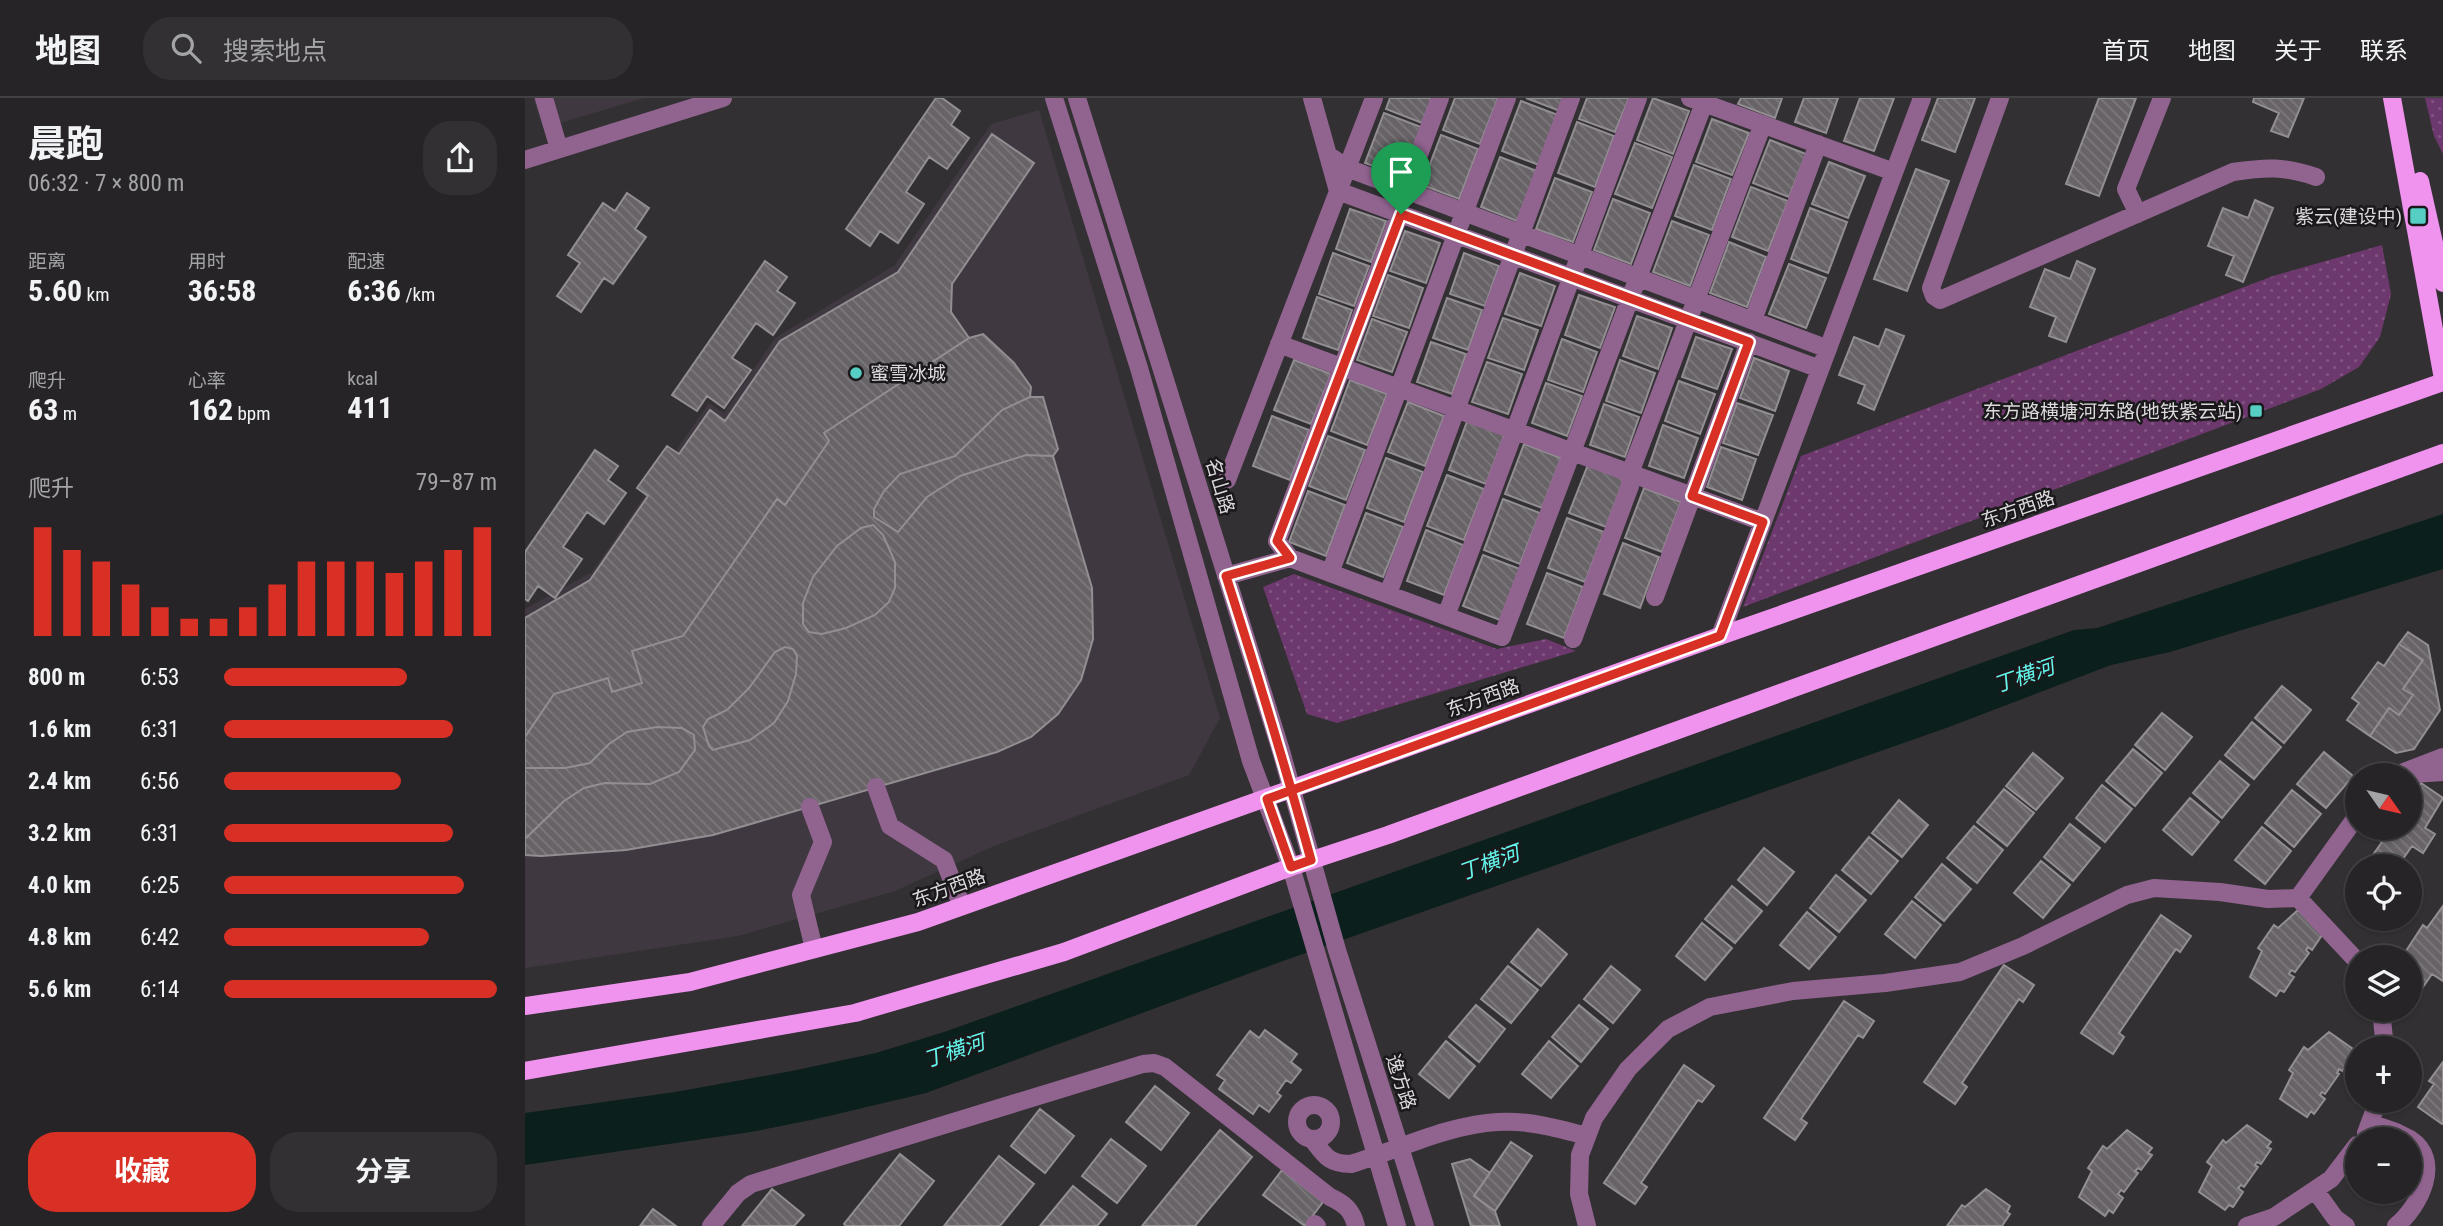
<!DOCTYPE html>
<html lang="zh">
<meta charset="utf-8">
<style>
:root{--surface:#262426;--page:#323032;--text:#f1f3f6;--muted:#a4a4a7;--line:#424143;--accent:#d93025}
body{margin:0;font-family:"Roboto Condensed","Noto Sans SC",sans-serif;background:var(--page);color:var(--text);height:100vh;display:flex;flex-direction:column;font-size:26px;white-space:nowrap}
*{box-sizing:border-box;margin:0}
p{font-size:23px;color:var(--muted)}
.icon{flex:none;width:38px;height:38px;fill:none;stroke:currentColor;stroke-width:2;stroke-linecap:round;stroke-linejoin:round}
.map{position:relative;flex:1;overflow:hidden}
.side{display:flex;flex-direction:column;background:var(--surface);width:525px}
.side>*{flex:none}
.needle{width:46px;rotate:124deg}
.fabs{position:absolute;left:1820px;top:665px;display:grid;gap:14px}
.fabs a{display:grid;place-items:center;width:77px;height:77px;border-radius:50%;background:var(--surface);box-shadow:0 2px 5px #0004,0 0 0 2px var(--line);font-size:35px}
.pin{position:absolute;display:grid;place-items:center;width:60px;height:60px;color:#fff;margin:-72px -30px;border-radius:50% 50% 50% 0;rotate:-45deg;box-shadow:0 0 7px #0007}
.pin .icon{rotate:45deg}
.round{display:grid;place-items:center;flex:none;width:74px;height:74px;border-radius:28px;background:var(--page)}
.summary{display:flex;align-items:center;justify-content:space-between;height:119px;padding:0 28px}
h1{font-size:38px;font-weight:700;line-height:52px}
.metrics{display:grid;grid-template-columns:repeat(3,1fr);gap:10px;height:119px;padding:7px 28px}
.metrics div{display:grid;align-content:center}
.metrics b{font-size:30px;font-weight:700}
.metrics small{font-size:19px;font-weight:400}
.metrics p{font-size:19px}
.chart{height:196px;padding:14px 28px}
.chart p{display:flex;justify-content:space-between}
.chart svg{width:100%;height:126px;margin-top:7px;stroke:var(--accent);stroke-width:6}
.cta{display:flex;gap:14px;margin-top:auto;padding:14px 28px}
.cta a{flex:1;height:80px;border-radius:28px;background:var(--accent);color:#fff;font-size:28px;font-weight:700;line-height:80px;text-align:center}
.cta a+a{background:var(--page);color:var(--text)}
ul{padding:0 28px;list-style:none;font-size:23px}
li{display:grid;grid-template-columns:112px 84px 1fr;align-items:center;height:52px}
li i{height:18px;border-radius:9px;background:var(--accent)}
header{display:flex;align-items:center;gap:42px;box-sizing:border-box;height:98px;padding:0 35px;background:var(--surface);border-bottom:2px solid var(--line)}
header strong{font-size:33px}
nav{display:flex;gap:38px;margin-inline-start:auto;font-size:24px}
.search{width:490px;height:63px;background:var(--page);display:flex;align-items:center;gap:18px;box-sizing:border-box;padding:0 24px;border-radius:28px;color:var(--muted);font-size:26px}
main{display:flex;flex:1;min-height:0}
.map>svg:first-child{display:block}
.built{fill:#403840}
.park{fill:url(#park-dots)}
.water{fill:#0b1f1d}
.building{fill:url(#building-back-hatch);stroke:#928e92;stroke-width:2}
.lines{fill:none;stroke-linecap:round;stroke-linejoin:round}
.minor{stroke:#916490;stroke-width:18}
.major{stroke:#f093ef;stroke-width:18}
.route-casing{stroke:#fff;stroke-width:14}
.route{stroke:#d93025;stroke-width:9}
.poi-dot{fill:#56cec4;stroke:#1a181a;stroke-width:2.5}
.labels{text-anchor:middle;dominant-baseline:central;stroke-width:5;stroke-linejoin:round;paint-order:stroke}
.poi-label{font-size:19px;fill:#dcdadc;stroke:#1a181a;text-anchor:end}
.street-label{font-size:19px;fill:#dcdadc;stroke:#1a181a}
.water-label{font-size:21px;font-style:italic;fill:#64f8ed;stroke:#1a181a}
</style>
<header>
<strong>地图</strong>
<div class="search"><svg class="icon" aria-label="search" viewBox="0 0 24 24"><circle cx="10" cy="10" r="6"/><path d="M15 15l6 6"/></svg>搜索地点</div>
<nav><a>首页</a><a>地图</a><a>关于</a><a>联系</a></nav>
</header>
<main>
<section class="side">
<div class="summary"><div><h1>晨跑</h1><p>06:32 · 7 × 800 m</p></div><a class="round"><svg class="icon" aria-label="share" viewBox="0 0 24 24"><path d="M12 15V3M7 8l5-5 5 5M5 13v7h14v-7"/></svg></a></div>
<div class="metrics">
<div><p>距离</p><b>5.60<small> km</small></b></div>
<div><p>用时</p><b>36:58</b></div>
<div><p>配速</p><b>6:36<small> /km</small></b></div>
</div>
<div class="metrics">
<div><p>爬升</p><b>63<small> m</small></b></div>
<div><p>心率</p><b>162<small> bpm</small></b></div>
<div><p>kcal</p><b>411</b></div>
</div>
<div class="chart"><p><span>爬升</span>79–87 m</p>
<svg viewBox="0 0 160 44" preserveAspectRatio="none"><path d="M5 44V6M15 44V14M25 44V18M35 44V26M45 44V34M55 44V38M65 44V38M75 44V34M85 44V26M95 44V18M105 44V18M115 44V18M125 44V22M135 44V18M145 44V14M155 44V6"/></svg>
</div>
<ul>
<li><b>800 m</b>6:53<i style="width:67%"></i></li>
<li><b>1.6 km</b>6:31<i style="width:84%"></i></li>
<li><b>2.4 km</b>6:56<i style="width:65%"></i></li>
<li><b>3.2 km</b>6:31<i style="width:84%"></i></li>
<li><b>4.0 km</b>6:25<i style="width:88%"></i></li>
<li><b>4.8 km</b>6:42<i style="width:75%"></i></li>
<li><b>5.6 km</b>6:14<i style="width:100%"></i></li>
</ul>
<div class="cta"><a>收藏</a><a>分享</a></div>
</section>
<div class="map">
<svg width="1918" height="1128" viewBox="0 0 1918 1128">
<defs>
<pattern id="park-dots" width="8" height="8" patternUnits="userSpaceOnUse" patternTransform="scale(1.75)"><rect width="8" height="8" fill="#6d386d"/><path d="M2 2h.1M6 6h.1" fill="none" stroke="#815481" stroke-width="1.8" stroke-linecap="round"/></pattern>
<pattern id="building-back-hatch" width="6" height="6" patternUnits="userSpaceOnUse" patternTransform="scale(1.75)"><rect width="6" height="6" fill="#676367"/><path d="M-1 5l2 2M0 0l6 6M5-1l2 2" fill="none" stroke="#7c797c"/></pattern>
</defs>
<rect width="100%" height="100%" fill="#333033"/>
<path class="built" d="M8,0h111l-101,30z
M514,12l181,608 -31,57 -195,71 -99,45 -157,45 -213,32v-359l67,-37 117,-169 15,10 51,-75 120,-73 96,-141z"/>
<path class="park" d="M1900,0h18v56l-9,-18z
M1857,147l9,49 -11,43 -21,30 -38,22 -578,218 58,-151 472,-180z
M769,476l203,75 49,-10 30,12 -239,72 -30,-9 -44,-127z"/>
<path class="water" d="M1918,416v55l-273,83 -59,13 -162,62 -669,235 -354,131 -110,26 -65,13 -226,33v-52l150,-21 117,-21 84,-18 68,-21 1130,-402 23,-2z"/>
<path class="building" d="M411,0h6l18,13 -9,14 18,13 -22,31 -18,-12 -23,35 18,12 -26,39 -18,-12 -10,15 -24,-17z
M865,0h42l-10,25 -36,-14z
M930,0h43l-18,46 -37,-14z
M1001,0h38l-4,13z
M1062,0h42l-14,34 -36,-13z
M1128,0l36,13 -16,43 -36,-14z
M1216,0h41l-7,20 -37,-14z
M1279,0h34l-12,35 -31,-11z
M1335,0h34l-20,53 -30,-10z
M1413,0h37l-20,54 -33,-12z
M1574,0h37l-37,98 -33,-12z
M1729,0h50l-16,39 -17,-6 8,-18 -26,-11z
M996,3l37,14 -19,50 -37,-14z
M859,15l37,14 -19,50 -37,-14z
M1187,21l37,14 -17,42 -36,-13z
M1052,24l37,14 -19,51 -37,-14z
M467,36l42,29 -82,121 -1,28 18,26 -145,95 5,8 -44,64 -8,-6 -94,137 -51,15 10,32 -30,9 -4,-14 -54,16 -29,43v-119l65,-38 58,-84 -11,-8 30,-42 12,8 31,-44 15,11 55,-80 118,-69z
M916,37l37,14 -19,50 -37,-14z
M1245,42l36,14 -17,43 -36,-14z
M1110,45l37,14 -20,51 -37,-14z
M975,59l37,14 -20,50 -36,-14z
M1304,64l36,14 -17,42 -36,-14z
M1169,67l37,14 -19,51 -37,-14z
M1391,71l33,12 -42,110 -33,-12z
M1030,80l37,14 -19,50 -37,-13z
M1226,89l37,14 -20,50 -36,-14z
M102,95l22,15 -14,21 11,8 -33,47 -9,-6 -23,34 -24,-16 23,-33 -12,-8 35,-52 12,8z
M1088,101l37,14 -19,51 -37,-14z
M1730,102l18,8 -30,74 -17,-7 8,-19 -26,-10 15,-38 25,10z
M1285,110l37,14 -19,51 -37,-14z
M825,111l36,12 -15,41 -35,-13z
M1147,123l37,14 -19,51 -37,-14z
M880,133l35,12 -14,40 -36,-12z
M1204,144l37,15 -19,50 -37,-14z
M808,155l36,13 -15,40 -35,-12z
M939,155l35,13 -14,40 -35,-12z
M240,163l22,16 -10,14 18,12 -22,32 -17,-12 -24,35 19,12 -27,38 -17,-12 -10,15 -25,-16z
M1552,163l18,8 -29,73 -17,-6 7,-19 -26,-10 15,-38 25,10z
M1264,166l37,14 -20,50 -37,-14z
M995,175l35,13 -14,40 -36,-12z
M863,177l35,13 -14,40 -36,-12z
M1054,197l36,12 -15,41 -35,-13z
M792,199l35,13 -14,40 -35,-12z
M922,200l35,12 -14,40 -35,-12z
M1112,218l35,12 -14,41 -35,-13z
M978,220l35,12 -14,40 -36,-12z
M847,221l35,13 -15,40 -35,-12z
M1361,231l18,7 -30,74 -16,-7 7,-18 -26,-10 15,-38 25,10z
M458,236l31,29 17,24 -1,10 -28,13 -47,46 -55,18 -16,17 -10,18v8l24,15 29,-35 33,-21 66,-21 27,1 39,132 1,51 -12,41 -23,34 -27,23 -34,15 -284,83 -87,15 -85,6 -16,-1v-16l39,-38 20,-13 21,-5 45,1 29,-12 16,-22 -1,-15 -12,-7 -25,-1 -30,5 -18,12 -19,19 -25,5h-40v-31l29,-43 54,-16 4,14 30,-9 -10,-32 51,-15 94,-137 8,6 44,-64 -5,-8 145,-95z
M1171,239l36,12 -15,40 -35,-12z
M1037,241l35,13 -14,40 -35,-12z
M906,244l35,12 -14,40 -35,-12z
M1229,260l35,13 -14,40 -35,-13z
M769,262l37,14 -20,50 -37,-14z
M1095,262l35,13 -14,40 -35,-12z
M962,264l35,12 -14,40 -36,-12z
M825,282l37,14 -20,51 -36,-14z
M1154,283l36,13 -15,40 -35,-13z
M1021,285l36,13 -15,40 -35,-13z
M505,299h13l15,52 -5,7 -27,-1 -66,21 -33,21 -29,35 -24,-15v-8l10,-18 16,-17 55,-18 47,-46z
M883,304l36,14 -19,50 -37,-14z
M1212,305l36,12 -15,40 -35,-12z
M1079,306l35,13 -14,40 -35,-12z
M747,318l37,14 -19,50 -37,-14z
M943,321l37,14 -19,51 -37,-14z
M1138,327l35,13 -14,40 -35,-12z
M803,338l37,14 -19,50 -37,-14z
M999,346l37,14 -19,50 -37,-14z
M1196,349l35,12 -14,41 -35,-13z
M70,352l23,16 -10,14 18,13 -22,31 -17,-12 -24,35 19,12 -27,39 -17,-12 -10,15 -3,-2v-47z
M861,360l37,14 -19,50 -37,-14z
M1064,364l36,14 -19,51 -37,-14z
M922,377l37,14 -20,51 -37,-14z
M1119,390l37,14 -19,50 -37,-14z
M783,393l37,14 -19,51 -37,-14z
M978,401l37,14 -20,51 -36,-14z
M841,415l37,14 -20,50 -36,-14z
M1042,420l37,14 -19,50 -37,-14z
M348,427l10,10 12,27v26l-6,14 -14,13 -29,13 -24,6 -13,-2 -6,-8v-21l10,-26 24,-31 24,-18z
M901,432l37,15 -19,50 -37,-14z
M1098,445l36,14 -19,51 -36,-14z
M958,457l37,14 -20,51 -37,-14z
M1022,475l36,14 -19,51 -37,-14z
M1883,534l20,13 12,65 -26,39 -18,4 -26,-17 19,-28 10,7 14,-20 -10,-6 20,-29 -24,-16z
M1874,546l24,16 -20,29 10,6 -14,20 -10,-7 -19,28 -23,-16 12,-17 -7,-5 26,-36 6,4z
M260,549l8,2 4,7 -1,18 -8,27 -14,22 -24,17 -37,10 -4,-4 -6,-19 5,-8 19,-9 22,-22 26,-36z
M1757,588l29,24 -27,33 -29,-25z
M1637,615l30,24 -27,33 -30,-25z
M1727,624l29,25 -27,32 -29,-24z
M132,629l25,1 12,7 1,15 -16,22 -29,12 -45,-1 -21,5 -20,13 -39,38v-71h40l25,-5 19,-19 18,-12z
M1608,651l29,24 -27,33 -29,-25z
M1799,654l29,24 -27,32 -29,-24z
M1508,655l30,25 -27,32 -30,-24z
M1695,663l29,24 -27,33 -29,-25z
M1896,685l22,15 -18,30 10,6 -12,19 -11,-7 -14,20h-17l-11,-7 12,-17 -7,-5 7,-9h28v-28z
M1577,687l30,24 -27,33 -29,-24z
M1479,691l30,24 -27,33 -30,-24z
M1767,692l29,24 -27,33 -29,-24z
M1665,700l29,24 -27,33 -29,-25z
M1374,702l29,25 -26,32 -30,-24z
M1545,726l30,24 -27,33 -29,-24z
M1449,728l29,24 -26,33 -30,-25z
M1737,729l29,24 -26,33 -30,-24z
M1344,739l29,24 -27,33 -29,-24z
M1239,750l30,24 -27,33 -29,-25z
M1516,763l29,24 -27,33 -29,-25z
M1417,766l29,25 -27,32 -29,-24z
M1311,777l30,25 -27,32 -29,-24z
M1207,788l30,25 -27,32 -30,-24z
M1387,803l29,24 -26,33 -30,-24z
M1918,808v75l-11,-7 -16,23 -6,-5v-35l-6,-3 19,-29 4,3z
M1773,812l24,25 -10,15 -4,-3 -2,3 3,3 -14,19 -4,-2 -2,4 5,3 -10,15 -4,-2 -4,6 -26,-19 12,-26 -4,-3 16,-23 4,3z
M1282,814l29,25 -27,32 -29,-24z
M1636,817l30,21 -11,16 -4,-3 -57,84 5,4 -11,17 -32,-21z
M1177,825l30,25 -27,32 -29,-24z
M1013,831l29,25 -26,32 -30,-24z
M1479,867l30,20 -11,17 -4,-3 -57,84 5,4 -12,17 -31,-22z
M983,868l30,24 -27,33 -30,-24z
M1086,868l29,24 -27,33 -29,-24z
M1319,903l30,20 -11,17 -5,-3 -57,84 6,4 -12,17 -31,-22z
M951,907l29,24 -26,33 -30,-25z
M1054,907l29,24 -27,33 -29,-25z
M740,932l32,24 -6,8 10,8 -10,13 -5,-3 -9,13 4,3 -12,16 -10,-7 -6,9 -34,-25 6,-9 -8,-5 33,-44 9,7z
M1804,934l24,17 -4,5 4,3 -11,14 -3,-2 -2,4 2,1 -14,20 -3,-2 -2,3 5,4 -11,15 -3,-3 -4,6 -27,-18 13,-26 -4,-3 15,-23 4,3z
M921,943l29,25 -26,32 -30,-24z
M1024,943l29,25 -27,32 -29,-24z
M1918,964v61l-1,1 -24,-17 16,-23 -5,-3z
M1159,967l30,21 -12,16 -4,-2 -57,83 6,4 -12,17 -31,-21z
M630,988l34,27 -28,37 -35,-28z
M515,1011l34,27 -29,37 -34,-27z
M1722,1027l24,17 -4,5 4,2 -10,15 -4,-2 -2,3 3,2 -14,20 -3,-2 -3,3 5,4 -10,15 -4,-2 -4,5 -26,-18 13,-26 -5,-4 16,-22 3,3z
M695,1032l32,27 -57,69h-53z
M1602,1032l25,18 -4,5 4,2 -11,15 -3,-2 -3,3 3,2 -14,19 -3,-2 -3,4 5,4 -10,15 -4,-3 -4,6 -26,-19 13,-26 -4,-3 15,-22 4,3z
M586,1041l35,27 -29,37 -35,-27z
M986,1044l21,14 -37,55 -21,-15z
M375,1056l34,27 -35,45h-53l-2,-2z
M474,1058l35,28 -34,42h-56z
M945,1061l20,14 -16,23 21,15 5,15h-29l-19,-62z
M757,1072l41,32 -18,24 -42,-31z
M548,1088l34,28 -10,12h-57z
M247,1091l32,26 -10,11h-52z
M1461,1091l24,17 -3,6 3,2 -8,12h-55l15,-21 3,2z
M128,1111l23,17h-36z"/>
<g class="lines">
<path class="minor" d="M19,0l15,51
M529,0l85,270 112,393 40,106 106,359
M552,0l204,653 56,199 88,276
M787,0l26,93 482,178
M1165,0l204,74
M1475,0l-69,190 3,8 6,4 293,-128c33,-5 51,-6 83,5
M803,57l19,13 481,181
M0,62l198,-62
M881,92l34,-92
M1613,116l-12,-25 36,-91
M1228,222l65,-176
M754,246l484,178
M702,382l147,-382
M765,460l-13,-17 123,-328
M805,475l177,-475
M701,478l64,-18 212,79 202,-534
M863,496l183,-496
M1130,499l94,-255
M921,518l192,-518
M1195,538l202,-538
M1048,541l57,-153v-13l133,-349
M1889,676l29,-2
M1871,677l47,-18
M351,689l14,39 54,34 18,46
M285,709l13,35 -22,53 13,54
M1773,800l59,-82
M1856,912l4,38
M772 1024a17 17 0 1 1 34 0a17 17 0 1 1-34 0Z
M1845,1025l26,9 14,7
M1841,1035l12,-32
M787,1041c13,17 17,25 39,25 47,-14 96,-39 146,-42 31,-2 60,6 90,14
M1790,1092l20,28 11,8
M790,1126l2,2
M186,1128l27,-33 13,-9 392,-120 11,-1 11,4 165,130c15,7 22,13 26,29
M1062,1128l-8,-32 1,-39 14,-37 34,-49 40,-40 42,-22 83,-16 92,-8 75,-11 63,-26 104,-51 27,-7 66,4 48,7 30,-1 59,63
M1722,1128l27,-9 57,-38 26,-34
M1871,1128c24,-20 47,-66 14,-87"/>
<path class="major" d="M1867,0l51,281
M1895,83l23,102
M0,908l165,-24 228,-60 802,-286 723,-254
M0,973l330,-58 209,-61 227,-85 97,-32 1055,-382"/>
</g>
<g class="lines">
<g class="route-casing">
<path id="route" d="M876,116l-124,327 13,17 -64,18c30,94 59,189 85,284l-20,7 -24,-68c151,-55 302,-109 453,-163l43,-114 -71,-26 57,-154 -348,-128"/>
</g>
<use href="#route" class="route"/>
</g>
<g class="poi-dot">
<rect x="1884" y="109" width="18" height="18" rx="3.5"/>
<circle cx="331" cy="275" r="7"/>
<rect x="1724" y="306" width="14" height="14" rx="3.5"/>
</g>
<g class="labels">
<g class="poi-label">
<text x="1877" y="118">紫云(建设中)</text>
<text x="345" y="275" text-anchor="start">蜜雪冰城</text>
<text x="1717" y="313">东方路横塘河东路(地铁紫云站)</text>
</g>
<g class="street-label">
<text transform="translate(695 388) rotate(73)">名山路</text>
<text transform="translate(1493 411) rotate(-19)">东方西路</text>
<text transform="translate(958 600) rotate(-20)">东方西路</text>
<text transform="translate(424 790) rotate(-20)">东方西路</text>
<text transform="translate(876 984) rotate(72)">逸方路</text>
</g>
<g class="water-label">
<text transform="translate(1499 578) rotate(-19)">丁横河</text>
<text transform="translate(964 765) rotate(-20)">丁横河</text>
<text transform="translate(429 953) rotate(-18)">丁横河</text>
</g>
</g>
</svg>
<div class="fabs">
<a><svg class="needle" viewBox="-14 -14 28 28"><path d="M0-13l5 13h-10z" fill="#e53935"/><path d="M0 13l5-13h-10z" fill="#a4a4a7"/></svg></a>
<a><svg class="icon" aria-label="locate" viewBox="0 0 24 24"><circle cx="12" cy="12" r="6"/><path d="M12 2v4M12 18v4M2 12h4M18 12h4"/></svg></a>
<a><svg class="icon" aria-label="layers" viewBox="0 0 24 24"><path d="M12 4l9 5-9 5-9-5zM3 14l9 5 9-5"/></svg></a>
<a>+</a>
<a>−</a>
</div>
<div class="pin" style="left:876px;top:116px;background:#1e9e55"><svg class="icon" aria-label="arrive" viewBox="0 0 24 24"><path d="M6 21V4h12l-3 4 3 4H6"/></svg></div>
</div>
</main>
